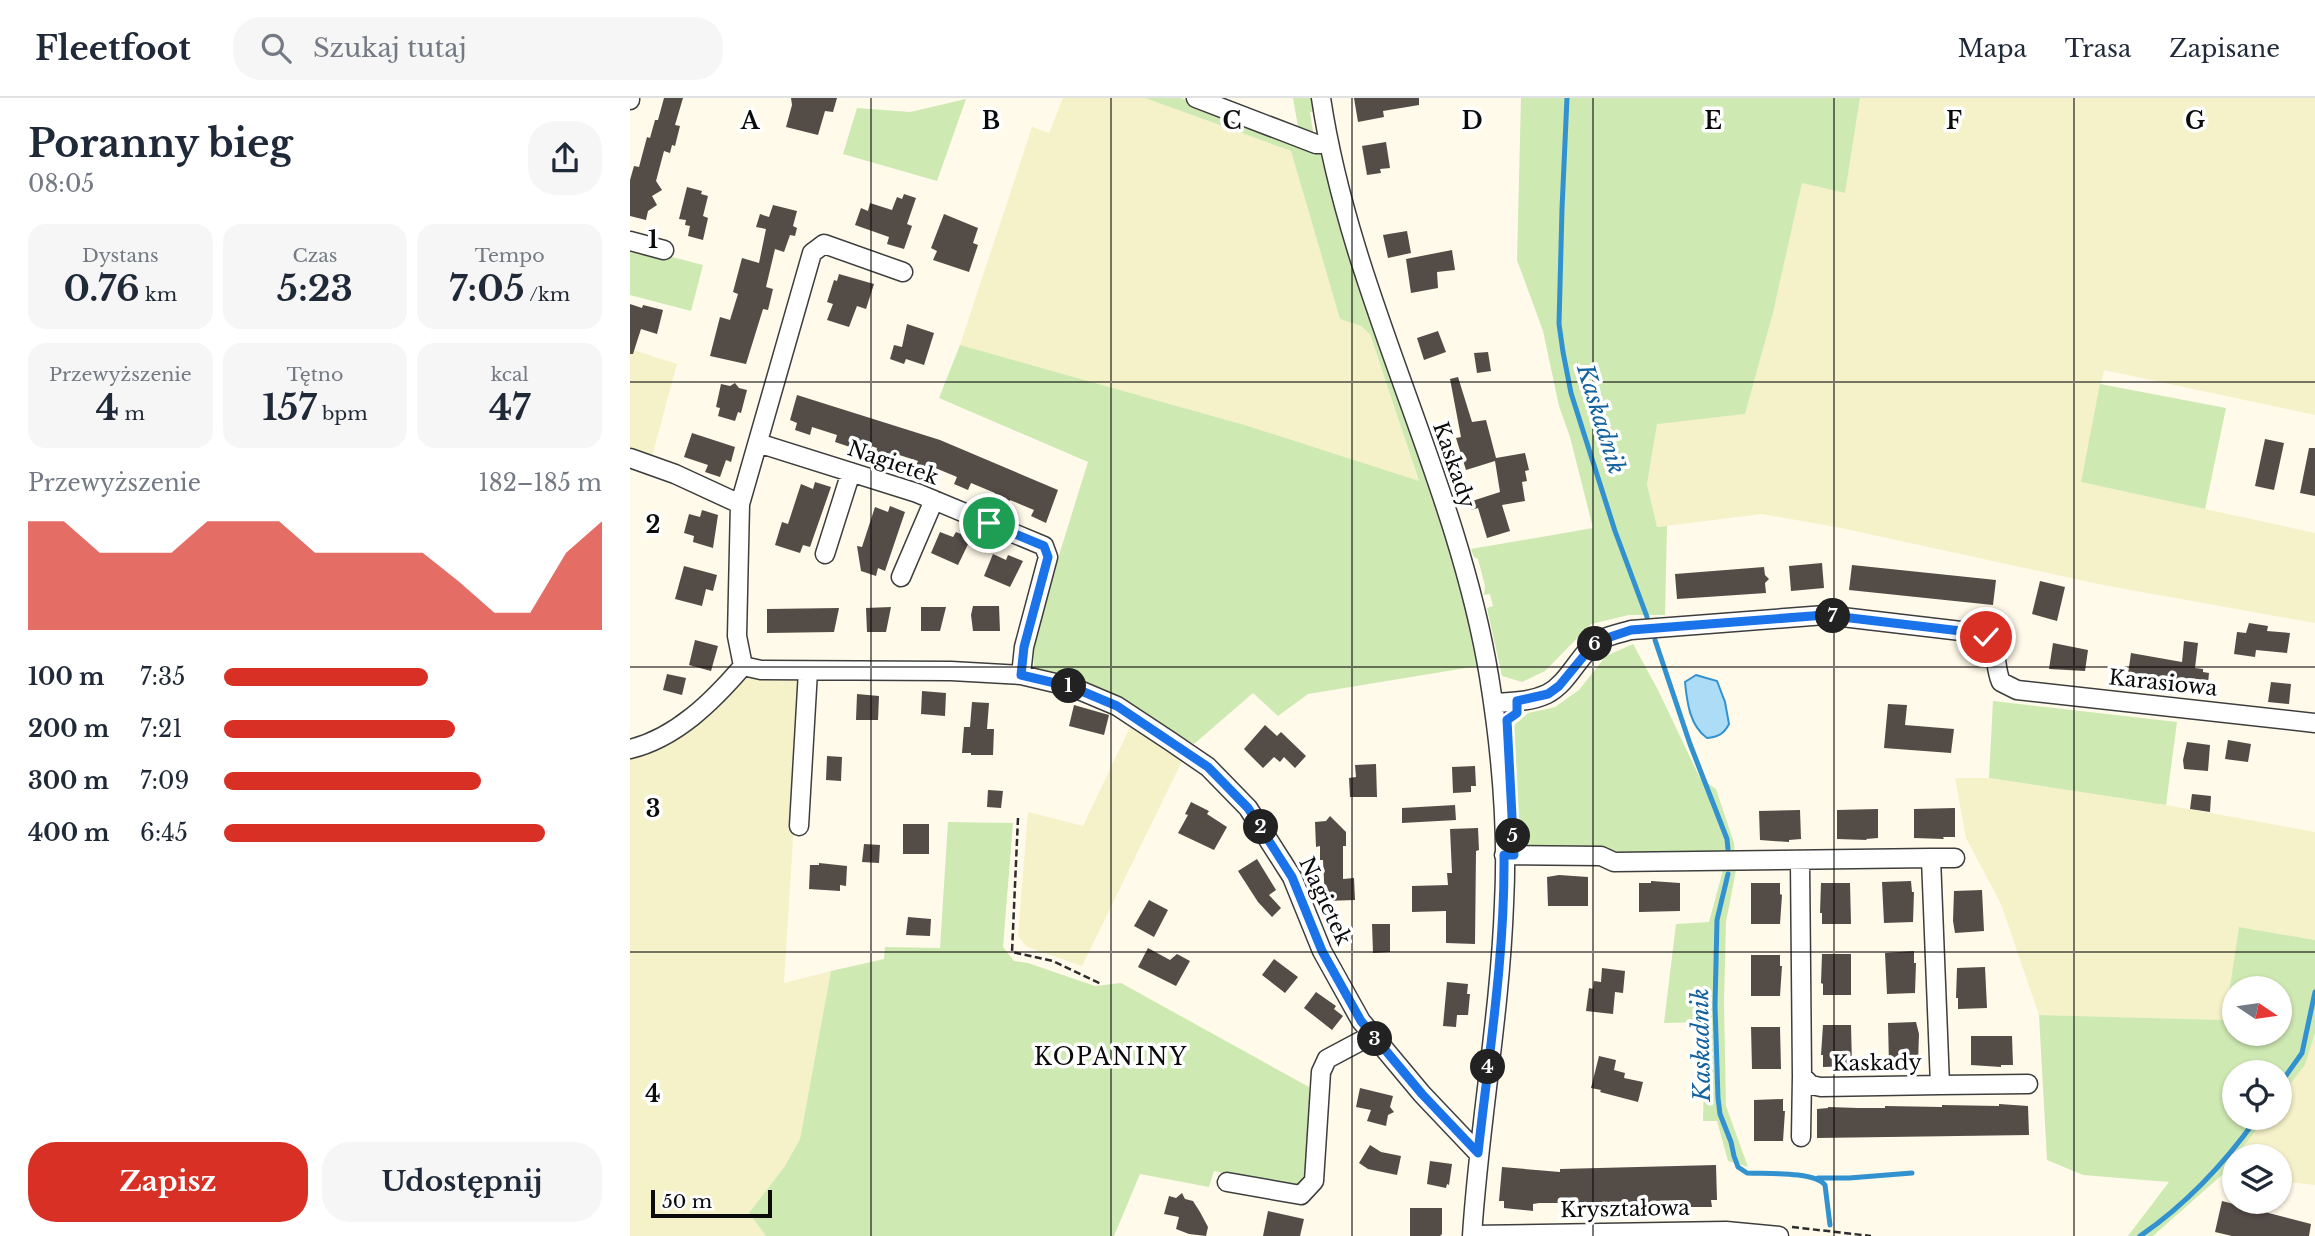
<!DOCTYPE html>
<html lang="pl">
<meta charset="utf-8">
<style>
:root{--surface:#fff;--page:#f6f6f7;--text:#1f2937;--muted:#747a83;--line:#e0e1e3;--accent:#d93025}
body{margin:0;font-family:"Libre Baskerville",serif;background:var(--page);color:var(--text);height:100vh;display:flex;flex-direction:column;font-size:26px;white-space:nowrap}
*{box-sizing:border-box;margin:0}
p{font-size:23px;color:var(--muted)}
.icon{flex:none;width:38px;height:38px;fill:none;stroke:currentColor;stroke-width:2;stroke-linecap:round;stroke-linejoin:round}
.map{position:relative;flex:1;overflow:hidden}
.side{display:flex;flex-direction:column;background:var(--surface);width:630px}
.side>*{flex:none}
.needle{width:46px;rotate:103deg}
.fabs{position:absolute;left:1592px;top:878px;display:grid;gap:14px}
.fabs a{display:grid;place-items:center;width:70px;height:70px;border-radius:50%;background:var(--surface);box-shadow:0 2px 5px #0004;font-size:35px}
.scale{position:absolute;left:21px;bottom:18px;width:121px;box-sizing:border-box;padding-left:7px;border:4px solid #0b0b0b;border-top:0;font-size:19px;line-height:24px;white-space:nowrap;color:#0b0b0b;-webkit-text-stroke:5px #fff;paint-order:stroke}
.pin{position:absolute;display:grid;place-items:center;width:60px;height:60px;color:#fff;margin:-30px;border:4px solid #fff;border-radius:50%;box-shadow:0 2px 7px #0007}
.km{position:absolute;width:35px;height:35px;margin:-18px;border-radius:50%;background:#222;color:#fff;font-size:19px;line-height:35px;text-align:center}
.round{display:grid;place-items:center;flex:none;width:74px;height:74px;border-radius:28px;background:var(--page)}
.summary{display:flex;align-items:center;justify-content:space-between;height:119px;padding:0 28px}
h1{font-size:38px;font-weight:700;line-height:52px}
.metrics{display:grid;grid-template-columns:repeat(3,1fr);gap:10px;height:119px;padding:7px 28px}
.metrics div{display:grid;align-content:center;border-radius:18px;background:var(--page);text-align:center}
.metrics b{font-size:35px;font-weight:700}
.metrics small{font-size:19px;font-weight:400}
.metrics p{font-size:19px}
.chart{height:196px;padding:14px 28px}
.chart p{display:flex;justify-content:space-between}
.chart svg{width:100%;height:126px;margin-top:7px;fill:var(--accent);opacity:.7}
.button{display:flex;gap:14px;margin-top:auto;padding:14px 28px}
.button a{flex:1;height:80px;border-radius:28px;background:var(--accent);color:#fff;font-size:28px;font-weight:700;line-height:80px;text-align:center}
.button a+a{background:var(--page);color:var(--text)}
ul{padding:0 28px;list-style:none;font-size:23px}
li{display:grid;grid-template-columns:112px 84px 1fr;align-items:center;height:52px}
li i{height:18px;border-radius:9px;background:var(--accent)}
header{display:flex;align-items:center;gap:42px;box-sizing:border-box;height:98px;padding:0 35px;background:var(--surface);border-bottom:2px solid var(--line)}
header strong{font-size:33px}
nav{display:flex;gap:38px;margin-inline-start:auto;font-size:24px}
.search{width:490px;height:63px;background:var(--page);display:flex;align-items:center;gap:18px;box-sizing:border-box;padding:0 24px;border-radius:28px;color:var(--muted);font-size:26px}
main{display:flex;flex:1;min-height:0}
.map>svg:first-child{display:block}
.farmland{fill:#f5f1c9}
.green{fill:#cfe9b3;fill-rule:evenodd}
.water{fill:#addcf7;stroke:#3292cf;stroke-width:2}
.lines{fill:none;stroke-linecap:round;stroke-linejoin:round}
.stream{stroke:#3292cf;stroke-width:5}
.building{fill:#544c47}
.minor-casing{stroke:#3e3e3e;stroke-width:21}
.path{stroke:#2d2d2d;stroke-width:2.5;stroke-dasharray:7 3.5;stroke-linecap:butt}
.minor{stroke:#fff;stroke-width:18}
.route-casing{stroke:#fff;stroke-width:14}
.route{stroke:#1a73e8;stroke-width:9}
.grid{fill:none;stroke:#0b0b0b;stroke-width:2;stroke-opacity:0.55}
.labels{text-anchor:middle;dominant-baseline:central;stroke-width:7;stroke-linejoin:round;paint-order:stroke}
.street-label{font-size:21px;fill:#0b0b0b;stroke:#fff}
.water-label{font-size:23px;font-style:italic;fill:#13629e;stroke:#fff}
.neighbourhood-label{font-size:23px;letter-spacing:2px;fill:#0b0b0b;stroke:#fff}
.grid-label{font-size:23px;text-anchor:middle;font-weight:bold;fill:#0b0b0b;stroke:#fff;stroke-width:7;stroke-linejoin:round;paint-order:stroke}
</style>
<header>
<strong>Fleetfoot</strong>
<div class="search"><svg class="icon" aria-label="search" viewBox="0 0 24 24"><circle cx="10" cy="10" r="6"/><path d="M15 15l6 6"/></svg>Szukaj tutaj</div>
<nav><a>Mapa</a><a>Trasa</a><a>Zapisane</a></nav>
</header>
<main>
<section class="side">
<div class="summary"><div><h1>Poranny bieg</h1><p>08:05</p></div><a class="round"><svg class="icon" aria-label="share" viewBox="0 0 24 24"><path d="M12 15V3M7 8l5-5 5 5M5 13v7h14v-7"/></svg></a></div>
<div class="metrics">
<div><p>Dystans</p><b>0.76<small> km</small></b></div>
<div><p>Czas</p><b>5:23</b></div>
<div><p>Tempo</p><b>7:05<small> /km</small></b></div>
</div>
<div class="metrics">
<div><p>Przewyższenie</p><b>4<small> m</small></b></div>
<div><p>Tętno</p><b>157<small> bpm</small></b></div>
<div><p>kcal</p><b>47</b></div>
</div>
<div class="chart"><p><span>Przewyższenie</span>182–185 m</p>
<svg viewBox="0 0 160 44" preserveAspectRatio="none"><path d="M0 44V6L10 6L20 17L30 17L40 17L50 6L60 6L70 6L80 17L90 17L100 17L110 17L120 27L130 38L140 38L150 17L160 6V44z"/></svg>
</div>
<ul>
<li><b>100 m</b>7:35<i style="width:54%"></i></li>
<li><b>200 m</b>7:21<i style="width:61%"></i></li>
<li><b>300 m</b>7:09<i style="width:68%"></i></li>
<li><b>400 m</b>6:45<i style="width:85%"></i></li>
</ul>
<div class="button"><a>Zapisz</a><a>Udostępnij</a></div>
</section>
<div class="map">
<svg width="1685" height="1138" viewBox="0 0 1685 1138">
<rect width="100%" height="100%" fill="#fffae9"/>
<path class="farmland" d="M433,0h82l146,53 49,168 21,7 9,7 49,149 -171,-56 -288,-81 72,-218 17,6z
M1230,0h455v317l-211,-45 -23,112 234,51v90l-212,-38 -262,-57 -79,-14 -105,13 -10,-43 10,-61 88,-9 28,-101 29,-130 43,10z
M0,251l47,15 -26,96 -21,-7z
M135,578l38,1 -19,306 47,-12 -31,168 -15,27 -36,47 17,23h-136v-478l20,-7 90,-72z
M502,625l51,36 -101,207 -55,-19 -9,-11 10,-124 55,14z
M1325,680h34l177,27 149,27v108l-76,-13 -13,93 -187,-5 -38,-111 -35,-66z
M1685,935v152l-35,-4v-24h-44l29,-39h15v-21l25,-32z"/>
<path class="green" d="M515,0h36l133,51 10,8c10,36 19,72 29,108 41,134 98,263 125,401l-170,28 -30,22 -25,-23 -59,51 -88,-53 -72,-23 -1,-21 13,-50 42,-135 -149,-64 21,-53 288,81 171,55 -49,-147 -9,-8 -21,-7 -49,-168z
M663,0h19l2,14h-4l3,20 -3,2 -12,-7z
M891,0h339l-15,95 -43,-10 -29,130 -28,101 -88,10 -10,60 10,43 10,-1 -2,89h-36l-38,9 -46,47 -23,11 -20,-6 -15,-68 6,-2 -3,-12 -6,1 1,-9 -7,-27 -4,-2 -3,-8 122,-21 -23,-91 -11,-31 -16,-75 -26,-71z
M336,1l-29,82 -94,-27 14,-46 53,4z
M0,148l73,19 -12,46 -61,-16z
M1470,286l126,24 -21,101 -124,-27z
M1003,546l25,46 42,88 16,11 18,54 1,11 -121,2 -98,-6 -1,-59 -6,-61 19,-17 27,-6 24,-17 27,-34z
M1363,603l184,21 -11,83 -177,-27z
M318,724l65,1 -10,124 11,14 14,2 67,23 26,-3 188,104v90l-14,12 -81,-18 -5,16 -69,-13 -26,62h-348l-17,-23 36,-47 15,-27 31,-168 53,-12 1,-12 55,1z
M1093,772h13l-10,52 -2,81 2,103 22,61 -20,-6 -11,-40h-14l2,-99 -41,1 12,-99 33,-2z
M1609,829l76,13v93l-10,32 -25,32v-24h-45v45h30l-42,56 -70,62h-25l41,-54 -86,-7 -36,-15 -8,-145 186,5zM1605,891h45v45h-45z"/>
<path class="water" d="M1066,577l21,6 8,21 4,22c-5,10 -11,13 -22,14 -17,-12 -20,-35 -22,-56z"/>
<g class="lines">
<path class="stream" d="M937,0l-5,111 -3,115 4,28 8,41 44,138 32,86
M1025,542l35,104 37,95 1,10
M1098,776l-11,46 -2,86 3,92 2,16 11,28 3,14 4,11 9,6c19,1 67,-2 78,12l5,40
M1650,986l22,-31 13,-61
M1188,1080h31l63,-5
M1510,1138c47,-32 84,-72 117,-118"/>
</g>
<path class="building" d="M34,0h19l-8,27 5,1 -5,20 -3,-1 -2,8 -6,-2 -8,30 6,9 -10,6 5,9 -9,6 -2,9 -16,-4v-36l4,-14 5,1 8,-30 3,1 5,-18h3z
M161,0h46l-4,14 -8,-1 -7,24 -32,-8 6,-22z
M724,0h65v7l-36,6 1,6 -26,5z
M756,44l4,26 -10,1 1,4 -14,2 -5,-29z
M57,89l15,4 -1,3 7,2 -5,20 5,2 -5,22 -15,-4 2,-10 -5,-1 1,-5 -7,-1z
M274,96l12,4 -9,26 5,2 -8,23 -17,-5 2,-7 -34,-12 6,-17 7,3 2,-8 22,7 5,-13 5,2z
M143,107l24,6 -4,15 4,2 -2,8 -5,-1 -6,17 -9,-3 -9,38 7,2 -5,21 -5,-1 -17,55 -36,-8 10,-39 10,3 8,-26 -5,-2 9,-34 17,5 7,-34 -10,-2 4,-13 9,3z
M314,116l34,14 -5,15 5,2 -9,27 -36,-12 4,-9 -6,-3z
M777,133l4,22 -23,5 -5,-23z
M822,152l3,20 -18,2 1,16 -27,5 -5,-34z
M209,176l35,10 -8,25 -9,-3 -8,21 -22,-7 6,-16 -6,-2 7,-22 3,1z
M0,206l12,4 1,-3 20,5 -6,24 -16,-5 -8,25h-3z
M277,226l27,9 -10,32 -18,-6 -2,5 -14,-5 4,-14 8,2z
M808,233l8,21 -22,8 -7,-22z
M858,254l3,19 -14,2 -3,-20z
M828,279l14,45 14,-2 10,38 29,-5 4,17 -4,1 2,10 -5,1 3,19 -23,4 8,26 -23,7 -9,-30 -7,2 -2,-8 31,-10 -5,-31 -29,9 -10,-32 5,-1 -11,-58z
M105,285l4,5 8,2 -6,23 -3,-1 -3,9 -17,-5 2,-8 -4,-1 5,-23 9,2z
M167,297l143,45 118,50 -12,33 -15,-7 3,-6 -24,-10 -3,7 -15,-7 3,-7 -24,-10 -3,7 -14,-6 3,-7 -24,-10 -2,6 -16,-5 3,-7 -25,-8 -2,7 -16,-5 2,-7 -24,-8 -3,7 -15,-5 2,-7 -25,-8 -2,8 -15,-5 2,-7 -7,-3z
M62,335l43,14 -4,15 -5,-2 -6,17 -15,-5 3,-7 -24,-8z
M1635,341l19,4 -10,47 -19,-4z
M1679,350h6v48l-15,-3z
M185,384l16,5 -21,60 -7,-2 -3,8 -25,-8 7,-23 6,2 13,-40 12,5z
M260,408l15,6 -20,59 -7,-3 -2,8 -15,-5 -4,-25 5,1 13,-40 13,5z
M72,412l16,5 -5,33 -20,-6 1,-6 -10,-3 5,-19 11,3z
M310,434l13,5 3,-5 15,6 -13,27 -27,-12z
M363,456l13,6 2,-5 15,6 -13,26 -26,-11z
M1192,465l2,25 -33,3 -2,-25z
M1222,467l144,15 -3,25 -144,-15z
M54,468l33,9 -4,16 -7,-2 -4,17 -27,-7z
M1134,469l1,8 4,4 -4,4 1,10 -89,6 -2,-25z
M1410,483l25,6 -8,34 -25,-7z
M343,508h26l1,25h-27l-2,-16z
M261,509l-5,25h-19l-1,-24z
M291,509h25l-6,24h-19z
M209,510l-5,24 -67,1v-24z
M1619,525l19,3 -1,5 23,2 -3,20 -31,-3 -1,7 -21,-3 3,-22 9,1z
M65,542l23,6 -7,25 -22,-6z
M1554,543l14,2 -3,25 8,1v3l6,1 -2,21 -26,-4v-4l-54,-5 4,-28 51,9z
M1423,545l35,7 -3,21 -36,-2z
M37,576l19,4 -4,17 -19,-5z
M1641,584l20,2 -2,20 -21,-2z
M292,593l24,2 -1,23 -24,-2z
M227,596l22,2 -1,24h-22z
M342,604l17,1 -2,26h7l-1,26h-22v-2h-9l2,-26h6z
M1258,606l19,1 -2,20 49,4 -3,24 -67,-5z
M444,607l35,10 -5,20 -35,-9z
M635,627l12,11 4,-4 25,24 -11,12 -11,-11 -4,5 -6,-5 -11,11 -19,-19z
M1598,642l23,4 -3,18 -23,-3z
M1557,644l23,3 -2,26 -24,-2 -1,-9z
M197,658l15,1 -1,24 -15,-1z
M746,666l1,33h-27l-1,-19 7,-1 -1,-12z
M845,668l1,20h-5v6l-18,1 -1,-26z
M358,692l15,1 -2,17 -14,-1z
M1562,696l19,2 -1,16 -20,-3z
M561,704l18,9 -2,3 20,13 -13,23 -36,-17 10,-18 -3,-1z
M825,707l1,15 -54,3v-15z
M1325,710v29h-12l1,2 -30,-1v-29z
M1248,711v29l-12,1 1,1 -30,-1v-29z
M1170,712l1,29 -12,1v2l-29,-2 -1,-29z
M700,718l16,16v14h-3v33l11,-1 1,22 -30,1 -2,-41h-3v-14l-4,1 -1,-25 11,-1z
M273,726h26v30h-26z
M848,730l1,22 -3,1 -1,93 -29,-1v-32l-34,1v-26l36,-1 -1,-12h5l-2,-44z
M234,746l16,1 -1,18 -17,-1z
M627,761l19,31 -7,5 12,13 -9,9 -14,-15 -20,-31z
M189,765l28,3 -1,20 -6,-1v6l-31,-2 1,-24h9z
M929,777l29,2v29h-40l-1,-29z
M1021,783l29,2v28l-41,1v-29h12z
M1281,783l1,11h2l-1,30 -29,1 -2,-41z
M1121,785h29v11l2,1 -2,29h-29z
M1191,785h29l1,41h-29v-11h-2z
M1352,792l2,41 -29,2 -2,-12 1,-30z
M519,802l19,10 -14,27 -20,-11z
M278,819l23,2 -1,17 -24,-1z
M742,826h18v28l-17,1z
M518,850l22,12 7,-6 13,7 -14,25 -38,-19z
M1284,853v12h2l-1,30 -28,1 -2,-41z
M1192,856h29v41h-28v-11l-2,-1z
M1121,857h29v11h2l-2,30h-29z
M644,861l24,18 -13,16 -23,-18z
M1355,869l2,41 -29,1v-11h-2l1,-30z
M972,870l23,3 -2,22 -8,-1 -2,22 -27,-3 3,-23 4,1 1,-8 7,1z
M817,884l21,2 -1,10h3l-2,21h-11l-1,12 -13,-1z
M686,894l20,14 -2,3 9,7 -11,14 -28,-22z
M1286,924l3,12 -1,29 -29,1 -1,-41z
M1193,927h28l1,41 -29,1v-12h-2z
M1121,929h29l1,42h-29z
M1341,938h41l1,29h-12v2l-30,-2z
M969,958l17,4 -2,10 11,3 -1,5 19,4 -5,20 -38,-10 1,-2 -10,-2z
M730,990l33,8 -3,11 4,5 -6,3 -2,11 -19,-5 4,-11 -15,-3z
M1153,1001v12h2l-2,30h-29v-41z
M1369,1006l29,2 1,29 -212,3v-29l11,-1v-1l30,1h27v-2l57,1v-2l57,1z
M740,1047l11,7 20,4 -4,19 -29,-6 -9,-6z
M800,1063l22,3 -3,21 -2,-1 -1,4 -19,-4z
M1086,1067l1,35h-6l1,7h-30v-7l-29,1 2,6 -31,1v-6h-28l1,7 -31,1v-7h-27l-6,1v7l-29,-3v-7h-5l3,-34 58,5v-3z
M552,1095l3,6 8,2 7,11 8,15 -2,9 -17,-2 -13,-5 3,-12 -15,-3 5,-18 7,2z
M1592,1103l89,23 -2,12h-77l-17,-4z
M780,1110h32v26l-2,2h-30z
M638,1113l36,8 -4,17h-37z"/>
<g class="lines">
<g class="minor-casing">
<path id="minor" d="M566,0l120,46h12
M691,0c30,200 135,379 168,578 12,74 19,153 15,228 -4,111 -25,221 -32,332
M0,2v-2
M0,143l34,9
M128,345l159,50 127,53 4,11 -24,90 -3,28
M0,360l45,16 65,30 -3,132 6,30
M110,406l72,-251 12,-9 79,28
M195,456l26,-82
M271,479l33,-77
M113,568l18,4 190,1 70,4 51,12 45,19 53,35 38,26 40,41 44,69 30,74 39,70 61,73 56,59
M863,605c18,-1 37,-1 54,-9 23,-12 31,-40 53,-54 10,-5 21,-7 31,-10l194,-15 153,18c24,12 14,28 23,49l16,8 298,33
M0,651c46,-11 83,-48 113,-83
M169,728l9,-155
M874,757l97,1 13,6 317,-4 9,227 -119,2 -10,-2 -9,-9 -2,-215
M1301,760h24
M1310,987l88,-1
M1171,1039l1,-61
M597,1084l74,13 13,-14 7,-109 6,-13 45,-24
M842,1137l254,-4 53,5"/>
</g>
<path class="path" d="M388,720l-6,134 41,9 48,23
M1162,1129l79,9"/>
<use href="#minor" class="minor"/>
</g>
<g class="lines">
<g class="route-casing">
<path id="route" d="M359,425l55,23 4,11 -24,90 -3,28 51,12 45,19 91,61 40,41 44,69 30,74 39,70 61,73 56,59c11,-99 27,-198 26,-298h10l-7,-135 10,-7v-12l31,-7 11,-8 28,-34 11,-11 33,-11 194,-15 153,18 8,4"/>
</g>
<use href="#route" class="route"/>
</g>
<path class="grid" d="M241,0v1138M481,0v1138M722,0v1138M963,0v1138M1204,0v1138M1444,0v1138M0,284h1685M0,569h1685M0,854h1685"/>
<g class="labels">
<g class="street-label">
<text transform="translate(263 365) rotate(19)">Nagietek</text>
<text transform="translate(824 367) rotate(71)">Kaskady</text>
<text transform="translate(1533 585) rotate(6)">Karasiowa</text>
<text transform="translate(695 803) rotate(65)">Nagietek</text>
<text transform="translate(1247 965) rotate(-1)">Kaskady</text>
<text transform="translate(995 1111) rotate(-1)">Kryształowa</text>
</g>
<g class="water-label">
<text transform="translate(971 321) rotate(73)">Kaskadnik</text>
<text transform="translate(1071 947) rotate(-91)">Kaskadnik</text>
</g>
<g class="neighbourhood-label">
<text x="481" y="959">KOPANINY</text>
</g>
</g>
<g class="grid-label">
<text x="120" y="31">A</text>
<text x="361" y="31">B</text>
<text x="602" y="31">C</text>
<text x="842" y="31">D</text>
<text x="1083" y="31">E</text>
<text x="1324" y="31">F</text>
<text x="1565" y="31">G</text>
<text x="23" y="150">1</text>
<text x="23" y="435">2</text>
<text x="23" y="719">3</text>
<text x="23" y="1004">4</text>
</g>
</svg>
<div class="fabs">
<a><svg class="needle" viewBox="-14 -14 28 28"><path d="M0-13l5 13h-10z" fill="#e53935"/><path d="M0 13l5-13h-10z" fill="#747a83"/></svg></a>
<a><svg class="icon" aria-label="locate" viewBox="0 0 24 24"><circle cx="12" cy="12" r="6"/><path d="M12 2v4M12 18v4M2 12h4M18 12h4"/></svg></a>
<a><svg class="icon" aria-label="layers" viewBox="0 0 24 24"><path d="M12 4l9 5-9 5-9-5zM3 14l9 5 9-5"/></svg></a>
</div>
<div class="scale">50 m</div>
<div class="pin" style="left:359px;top:425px;background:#1e9e55"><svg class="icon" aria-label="arrive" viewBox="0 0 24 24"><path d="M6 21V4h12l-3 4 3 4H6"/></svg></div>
<div class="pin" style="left:1356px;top:539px;background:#d93025"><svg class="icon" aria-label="check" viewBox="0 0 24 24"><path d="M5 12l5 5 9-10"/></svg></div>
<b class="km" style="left:439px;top:588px">1</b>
<b class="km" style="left:631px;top:729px">2</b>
<b class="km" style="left:745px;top:941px">3</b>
<b class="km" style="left:858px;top:969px">4</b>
<b class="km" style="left:883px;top:738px">5</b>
<b class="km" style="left:965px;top:546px">6</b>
<b class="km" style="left:1203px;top:518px">7</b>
</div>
</main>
